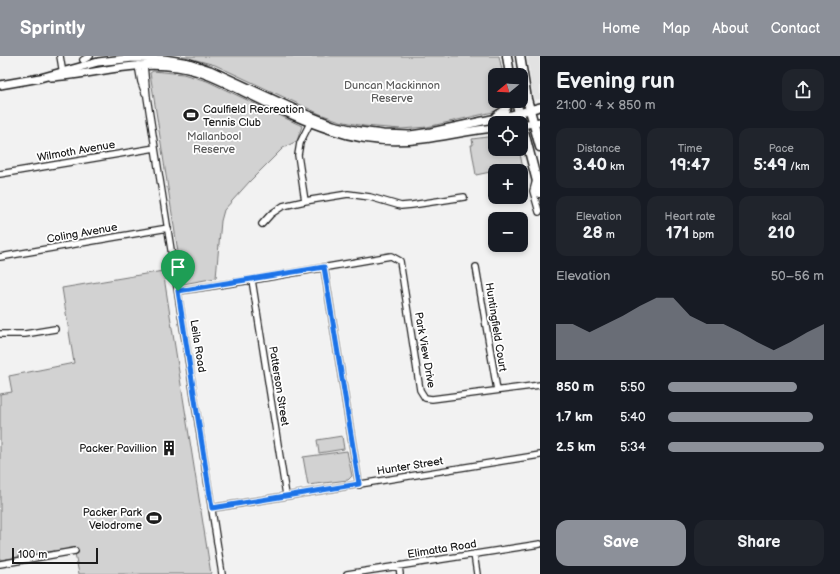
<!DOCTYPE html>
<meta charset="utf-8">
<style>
:root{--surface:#171b24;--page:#20242c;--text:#f1f3f6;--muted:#9ea1a6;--accent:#8c9099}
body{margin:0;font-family:"Balsamiq Sans",sans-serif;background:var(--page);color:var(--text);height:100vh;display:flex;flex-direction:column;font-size:15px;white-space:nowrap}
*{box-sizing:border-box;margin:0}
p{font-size:13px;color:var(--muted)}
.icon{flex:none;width:22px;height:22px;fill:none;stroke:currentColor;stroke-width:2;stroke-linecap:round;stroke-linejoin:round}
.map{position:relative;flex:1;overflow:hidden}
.side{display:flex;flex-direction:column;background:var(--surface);width:300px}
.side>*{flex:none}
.needle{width:26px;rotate:252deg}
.tools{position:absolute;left:488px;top:12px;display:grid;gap:8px}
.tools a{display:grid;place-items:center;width:40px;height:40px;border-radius:8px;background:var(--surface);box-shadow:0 2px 6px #0003;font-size:20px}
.scale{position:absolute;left:12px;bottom:10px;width:86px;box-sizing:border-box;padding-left:4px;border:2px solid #1c1c1c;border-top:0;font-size:11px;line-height:14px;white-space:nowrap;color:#1c1c1c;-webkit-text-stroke:3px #fff;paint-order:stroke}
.pin{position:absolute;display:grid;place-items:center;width:34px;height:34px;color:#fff;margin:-41px -17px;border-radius:50% 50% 50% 0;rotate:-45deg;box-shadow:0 0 4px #0007}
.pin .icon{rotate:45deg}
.round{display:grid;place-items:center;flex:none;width:42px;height:42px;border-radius:12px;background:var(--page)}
.overview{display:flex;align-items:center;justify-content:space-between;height:68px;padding:0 16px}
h1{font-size:22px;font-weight:600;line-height:30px}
.figures{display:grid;grid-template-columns:repeat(3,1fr);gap:6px;height:68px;padding:4px 16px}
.figures div{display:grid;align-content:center;border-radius:10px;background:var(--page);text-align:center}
.figures b{font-size:17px;font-weight:600}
.figures small{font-size:11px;font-weight:400}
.figures p{font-size:11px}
.chart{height:112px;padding:8px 16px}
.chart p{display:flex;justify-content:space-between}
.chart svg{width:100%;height:72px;margin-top:4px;fill:var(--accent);opacity:.7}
.primary-button{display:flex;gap:8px;margin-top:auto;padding:8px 16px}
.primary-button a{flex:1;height:46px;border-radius:12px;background:var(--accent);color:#fff;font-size:16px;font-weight:600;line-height:46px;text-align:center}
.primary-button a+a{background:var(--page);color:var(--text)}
ul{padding:0 16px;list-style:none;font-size:13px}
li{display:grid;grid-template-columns:64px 48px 1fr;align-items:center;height:30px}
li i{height:10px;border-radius:5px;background:var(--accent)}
header{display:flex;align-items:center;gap:24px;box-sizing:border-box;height:56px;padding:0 20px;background:var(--accent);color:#fff}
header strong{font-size:19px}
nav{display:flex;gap:22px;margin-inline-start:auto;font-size:14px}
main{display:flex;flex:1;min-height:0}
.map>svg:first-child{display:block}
.built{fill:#e2e2e2}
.green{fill:#d2d2d2;stroke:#777}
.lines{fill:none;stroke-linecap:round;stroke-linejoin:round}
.minor-casing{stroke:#1c1c1c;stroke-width:8}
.major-casing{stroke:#1c1c1c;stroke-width:10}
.highway-casing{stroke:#1c1c1c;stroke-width:11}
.minor{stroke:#fff;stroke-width:5.5}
.major{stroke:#fff;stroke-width:7}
.highway{stroke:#fff;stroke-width:8}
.route-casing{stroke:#fff;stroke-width:8}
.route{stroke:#1a73e8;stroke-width:5}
.labels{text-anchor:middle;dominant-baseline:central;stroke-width:3.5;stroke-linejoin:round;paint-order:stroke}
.park-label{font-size:11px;fill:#5c5c5c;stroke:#fff}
.poi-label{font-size:11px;fill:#1c1c1c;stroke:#fff;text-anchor:end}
.street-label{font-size:11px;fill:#1c1c1c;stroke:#fff}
</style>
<header>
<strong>Sprintly</strong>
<nav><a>Home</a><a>Map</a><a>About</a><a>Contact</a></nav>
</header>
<main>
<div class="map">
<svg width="540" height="518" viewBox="0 0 540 518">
<rect width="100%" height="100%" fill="#f2f2f2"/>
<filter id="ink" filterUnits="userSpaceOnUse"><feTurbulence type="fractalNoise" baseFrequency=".025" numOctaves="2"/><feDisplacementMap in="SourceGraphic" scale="8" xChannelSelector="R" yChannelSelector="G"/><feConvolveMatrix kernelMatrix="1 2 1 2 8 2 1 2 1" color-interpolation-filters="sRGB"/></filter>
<g filter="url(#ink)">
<path class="built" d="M527,0h13v43l-6,1z"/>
<path class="green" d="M181,0h318l4,19h-8v26h10l-3,6 -9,5 -66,15 -26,2 -37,-3 -24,-5 -20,-7 -105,-49z
M153,15l30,3 24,7 95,45 -5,15 -14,7 -33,33 -26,29 -3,11 -5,57 -33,6 -33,-211z
M495,80v13h24l7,34 -5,1v-13h-26l-19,4 -5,-30h2l-1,-6z
M163,215l48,303h-132l-5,-26 -74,12v-166l12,-2 -3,-16 65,-13 -12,-75z
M342,380l2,13 -25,4 -2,-13z
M347,395l5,25 -4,4 -40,5 -5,-28z"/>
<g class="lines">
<g class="minor-casing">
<path id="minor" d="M60,0l3,18
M83,4l7,-4
M138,9l3,17 4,11
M144,9l3,32 75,477
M0,118l155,-26
M536,124l-3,11 6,21
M305,145l-7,-46 2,-12 12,-24
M262,168l9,-10 12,-8 22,-5 43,-7 22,3 31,9 11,-1 52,-8
M0,201l168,-29
M324,211l35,218
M476,211l21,123
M252,224l34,215
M178,235l74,-11 139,-24 9,5 20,129 5,8 7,1 108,-14
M0,278h25l30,-5
M212,452l328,-53
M474,498l3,20
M0,508l75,-13
M399,510l1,8
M347,518l193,-30"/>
</g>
<g class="major-casing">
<path id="major" d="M51,21c43,-2 83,-17 126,-10 23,3 42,13 63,23 29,14 59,30 91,40 29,10 62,13 92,9 24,-3 48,-9 72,-11
M0,29l40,-7 58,-16 35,-4 31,1 25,4 21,7 93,43 30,12 26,6 24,3 27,1 21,-3 80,-17 29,-8
M496,60l9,-6 5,-9
M521,69l19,-3"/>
</g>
<g class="highway-casing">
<path id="highway" d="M507,0l3,19
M520,0l7,43 13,48
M516,45l24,92"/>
</g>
<use href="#minor" class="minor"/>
<use href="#major" class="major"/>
<use href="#highway" class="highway"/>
</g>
</g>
<g class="lines" filter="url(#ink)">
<g class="route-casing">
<path id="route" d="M324,211l35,217 -147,24 -34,-217z"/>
</g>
<use href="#route" class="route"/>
</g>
<defs>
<g id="stadium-bare" transform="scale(1.2)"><path d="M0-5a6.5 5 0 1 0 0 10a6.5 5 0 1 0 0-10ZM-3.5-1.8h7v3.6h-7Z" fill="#1c1c1c" stroke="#fff" stroke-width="2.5" paint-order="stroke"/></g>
<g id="building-bare" transform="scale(1.2)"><path d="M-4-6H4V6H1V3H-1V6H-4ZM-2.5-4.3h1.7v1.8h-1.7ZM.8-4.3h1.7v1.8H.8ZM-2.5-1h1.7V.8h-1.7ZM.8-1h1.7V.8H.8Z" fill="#1c1c1c" stroke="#fff" stroke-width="2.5" paint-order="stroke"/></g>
</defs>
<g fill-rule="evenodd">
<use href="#stadium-bare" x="191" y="59"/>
<use href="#building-bare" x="169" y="392"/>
<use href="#stadium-bare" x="154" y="462"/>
</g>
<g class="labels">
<g class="park-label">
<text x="392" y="29">Duncan Mackinnon<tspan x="392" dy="13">Reserve</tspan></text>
<text x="214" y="80">Mallanbool<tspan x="214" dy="13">Reserve</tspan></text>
</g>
<g class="poi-label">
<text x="203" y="53" text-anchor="start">Caulfield Recreation<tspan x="203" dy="13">Tennis Club</tspan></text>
<text x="157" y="392">Packer Pavillion</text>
<text x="142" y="456">Packer Park<tspan x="142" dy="13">Velodrome</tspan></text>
</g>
<g class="street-label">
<text transform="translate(76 95) rotate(-10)">Wilmoth Avenue</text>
<text transform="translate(82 177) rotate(-10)">Coling Avenue</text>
<text transform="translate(496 271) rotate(81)">Huntingfield Court</text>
<text transform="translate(198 290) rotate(81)">Leila Road</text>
<text transform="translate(425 294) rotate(80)">Park View Drive</text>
<text transform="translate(279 330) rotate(81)">Patterson Street</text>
<text transform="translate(410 410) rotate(-9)">Hunter Street</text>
<text transform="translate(442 493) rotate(-9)">Elimatta Road</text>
</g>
</g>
</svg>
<div class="tools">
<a><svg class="needle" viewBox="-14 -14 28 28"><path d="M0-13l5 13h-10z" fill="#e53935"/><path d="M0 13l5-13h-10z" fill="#9ea1a6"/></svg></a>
<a><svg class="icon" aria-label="locate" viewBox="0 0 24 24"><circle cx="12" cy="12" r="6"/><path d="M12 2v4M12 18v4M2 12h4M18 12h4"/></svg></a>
<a>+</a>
<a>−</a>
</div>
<div class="scale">100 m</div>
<div class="pin" style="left:178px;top:235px;background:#1e9e55"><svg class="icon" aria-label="arrive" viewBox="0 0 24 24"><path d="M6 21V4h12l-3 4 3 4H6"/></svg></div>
</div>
<section class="side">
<div class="overview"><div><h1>Evening run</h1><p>21:00 · 4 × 850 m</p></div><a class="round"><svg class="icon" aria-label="share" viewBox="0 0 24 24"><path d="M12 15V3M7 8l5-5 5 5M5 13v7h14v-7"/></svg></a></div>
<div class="figures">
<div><p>Distance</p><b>3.40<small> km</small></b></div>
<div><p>Time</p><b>19:47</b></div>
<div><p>Pace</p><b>5:49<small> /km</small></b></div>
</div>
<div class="figures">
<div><p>Elevation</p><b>28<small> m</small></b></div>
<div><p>Heart rate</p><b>171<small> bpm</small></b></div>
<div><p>kcal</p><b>210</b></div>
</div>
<div class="chart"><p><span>Elevation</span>50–56 m</p>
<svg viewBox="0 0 160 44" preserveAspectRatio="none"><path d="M0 44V22L10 22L20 27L30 22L40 17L50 11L60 6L70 6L80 17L90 22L100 22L110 27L120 33L130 38L140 33L150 27L160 22V44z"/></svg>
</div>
<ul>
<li><b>850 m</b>5:50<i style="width:83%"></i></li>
<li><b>1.7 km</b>5:40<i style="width:93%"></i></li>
<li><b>2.5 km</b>5:34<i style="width:100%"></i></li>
</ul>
<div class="primary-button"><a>Save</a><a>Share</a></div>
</section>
</main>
